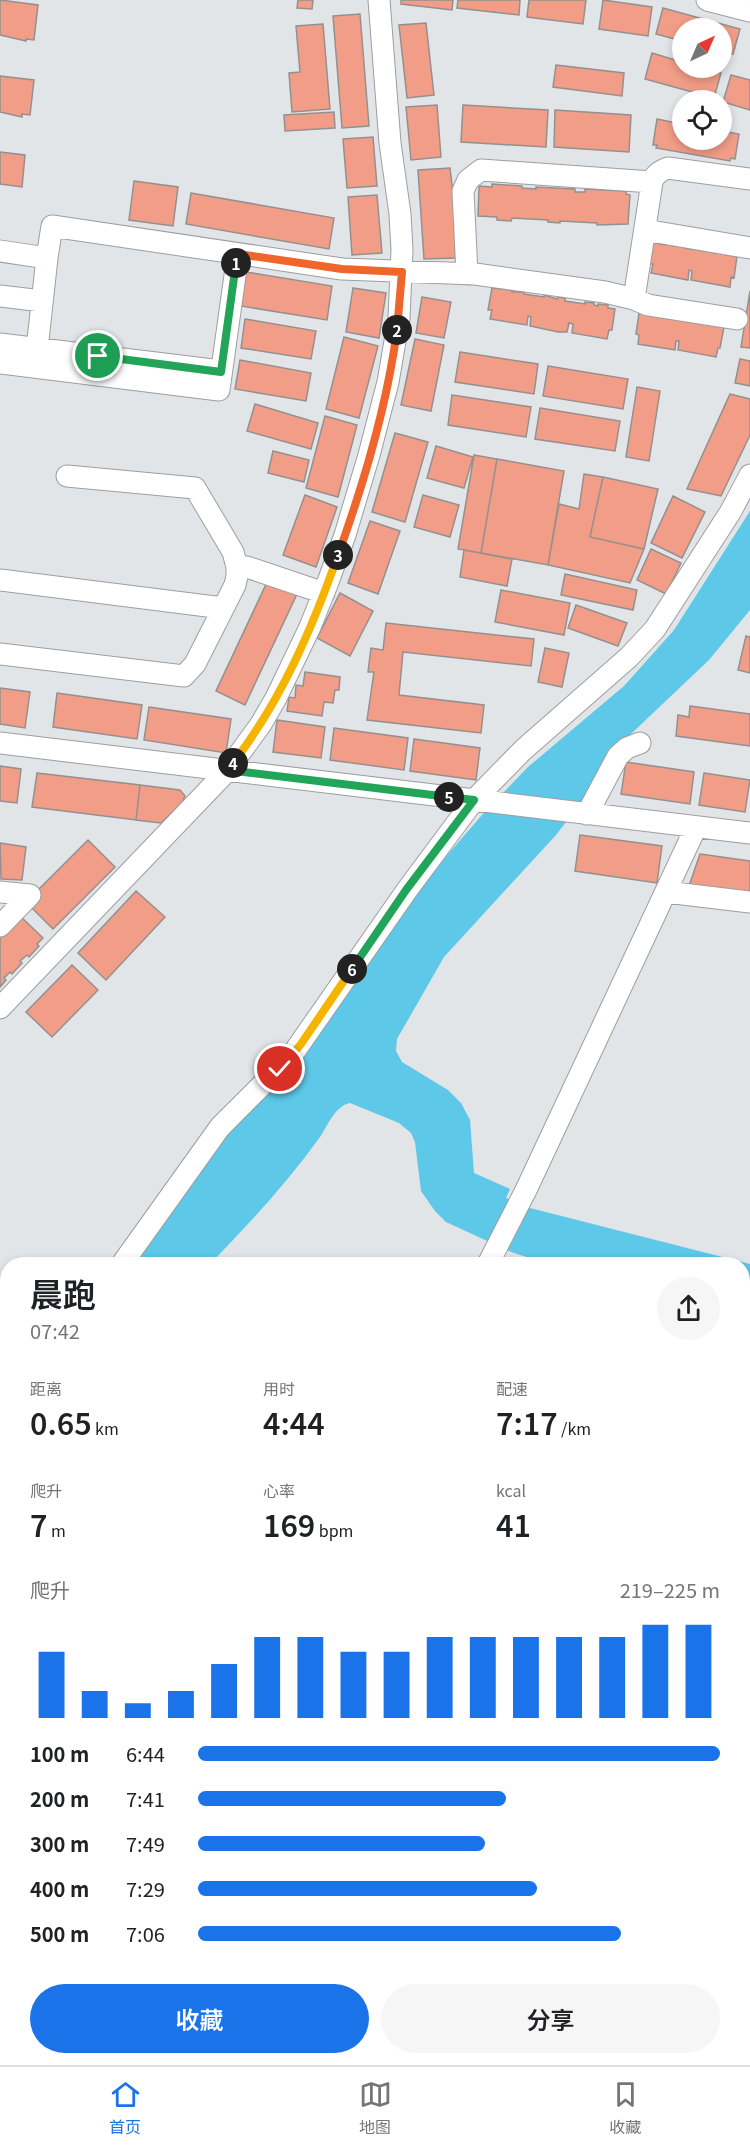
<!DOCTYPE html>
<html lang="zh">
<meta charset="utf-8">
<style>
:root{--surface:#fff;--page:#f6f6f6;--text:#202124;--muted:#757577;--line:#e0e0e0;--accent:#1a73e8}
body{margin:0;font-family:Georgia,"Noto Sans SC",serif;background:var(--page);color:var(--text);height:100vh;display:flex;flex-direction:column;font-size:22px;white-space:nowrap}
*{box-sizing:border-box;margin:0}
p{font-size:20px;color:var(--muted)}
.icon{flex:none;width:33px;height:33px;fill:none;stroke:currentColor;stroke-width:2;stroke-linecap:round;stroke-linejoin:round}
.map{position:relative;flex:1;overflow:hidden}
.panel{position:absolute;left:0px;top:1257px;width:750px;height:808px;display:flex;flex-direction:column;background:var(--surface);border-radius:24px 24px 0 0;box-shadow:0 3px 9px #0003}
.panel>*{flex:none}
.needle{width:39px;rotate:44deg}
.fabs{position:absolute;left:672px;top:18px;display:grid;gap:12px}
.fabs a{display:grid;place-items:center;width:60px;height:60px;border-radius:50%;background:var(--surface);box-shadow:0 3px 9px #0003;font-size:30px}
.pin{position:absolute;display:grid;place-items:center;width:51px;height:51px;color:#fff;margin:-26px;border:3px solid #fff;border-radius:50%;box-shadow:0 2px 6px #0007}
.km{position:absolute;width:30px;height:30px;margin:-15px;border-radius:50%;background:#222;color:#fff;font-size:16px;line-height:30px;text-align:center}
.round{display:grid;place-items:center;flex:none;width:63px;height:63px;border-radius:32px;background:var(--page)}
.overview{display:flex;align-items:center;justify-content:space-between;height:102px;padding:0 30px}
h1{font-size:33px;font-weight:600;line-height:45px}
.metrics{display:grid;grid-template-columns:repeat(3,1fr);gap:9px;height:102px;padding:6px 30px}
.metrics div{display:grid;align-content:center}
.metrics b{font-size:30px;font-weight:600}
.metrics small{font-size:16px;font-weight:400}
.metrics p{font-size:16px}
.chart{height:168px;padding:12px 30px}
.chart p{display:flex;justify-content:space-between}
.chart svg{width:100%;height:108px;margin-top:6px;stroke:var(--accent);stroke-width:6}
.button{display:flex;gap:12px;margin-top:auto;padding:12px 30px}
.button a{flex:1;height:69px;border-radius:36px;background:var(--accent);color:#fff;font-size:24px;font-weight:600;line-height:69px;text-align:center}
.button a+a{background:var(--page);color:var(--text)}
ul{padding:0 30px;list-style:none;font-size:20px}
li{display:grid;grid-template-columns:96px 72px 1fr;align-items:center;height:45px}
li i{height:15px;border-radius:8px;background:var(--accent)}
.tabs{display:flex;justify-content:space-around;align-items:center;height:84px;border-top:2px solid var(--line);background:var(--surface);font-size:16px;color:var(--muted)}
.tabs a{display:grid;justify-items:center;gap:3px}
.tabs .selected{color:var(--accent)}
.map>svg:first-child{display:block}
.water{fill:#5dc8e7}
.building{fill:#f29d87;stroke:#94908e;stroke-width:1.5}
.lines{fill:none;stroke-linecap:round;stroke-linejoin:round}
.minor-casing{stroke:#9c9ea1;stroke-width:23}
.minor{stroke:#fff;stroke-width:21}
.split-1-casing{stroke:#fff;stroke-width:12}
.split-2-casing{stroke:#fff;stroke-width:12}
.split-3-casing{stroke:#fff;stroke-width:12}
.split-4-casing{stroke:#fff;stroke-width:12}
.split-5-casing{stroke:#fff;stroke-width:12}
.split-6-casing{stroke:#fff;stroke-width:12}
.split-7-casing{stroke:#fff;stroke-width:12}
.split-1{stroke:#22a559;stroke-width:8}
.split-2{stroke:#f0652b;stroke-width:8}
.split-3{stroke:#f0652b;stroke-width:8}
.split-4{stroke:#f5b400;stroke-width:8}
.split-5{stroke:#22a559;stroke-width:8}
.split-6{stroke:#22a559;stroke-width:8}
.split-7{stroke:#f5b400;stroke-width:8}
</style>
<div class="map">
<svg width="750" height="2065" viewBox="0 0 750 2065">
<rect width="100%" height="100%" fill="#e2e5e8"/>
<path class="water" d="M750,511v99l-41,50 -96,91 -18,24 -12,25 -27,35 -112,122 -47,82 -1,12 6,11 46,28 13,13 9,17 4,53 36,16 -4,9 24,10 220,56v43l-7,-2 -1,-41h-194l-37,-12 -65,-30 -11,-11 -14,-20 -6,-49 -4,-9 -12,-10 -49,-20c-15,3 -22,22 -30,34 -33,46 -71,87 -110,127h-81l78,-109 216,-272 59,-68 46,-48 96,-81 50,-56z
M7,1408v79l-7,7v-78z
M750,1749v63l-7,2v-64z
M643,2058h80l2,7h-82z"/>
<path class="building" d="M0,0l38,5 -4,35 -8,-1v2l-26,-6z
M298,0h15l-1,9 -15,-1z
M401,0h52l-1,10 -51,-6z
M458,0h62l-1,15 -62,-7z
M529,0h57l-3,24 -56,-7z
M603,0l49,7 -4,29 -49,-7z
M663,8l77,21 -7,25 -11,-3v-23h-40v13l-26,-7z
M360,14l9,112 -27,2 -9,-112z
M426,23l8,72 -27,3 -8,-73z
M323,24l7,85 -38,3 -3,-39 11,-1 -4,-46z
M652,53l30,9v6h20l19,5 -7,25 -69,-19z
M556,65l68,8 -2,23 -69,-9z
M731,75l19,5v30l-27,-8z
M0,76l34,4 -4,35 -8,-1v3l-22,-5z
M437,105l4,52 -30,3 -5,-53z
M463,105l85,5 -2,37 -85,-5z
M555,110l76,5 -2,37 -75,-5z
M334,112l1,16 -50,3 -1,-16z
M657,119l25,5v16h40v-9l17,3 -4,25 -4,-1 -1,3 -74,-13 1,-3h-4z
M373,137l4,49 -30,2 -4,-49z
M0,152l25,3 -3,32 -22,-3z
M450,168l7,58h-3l2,32 -32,1 -6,-89z
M134,181l44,6 -5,39 -44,-6z
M492,184l30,2v2l14,1v-2l39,2v3h10v-3l41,2v3l4,1 -2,29 -31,1v-2l-37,-2v2l-12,-1v-2l-36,-2 -1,3 -14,-1v-3l-19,-1 1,-30 13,1z
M191,193l143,25 -5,31 -143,-25z
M377,195l5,58 -30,2 -4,-58z
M653,242l12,3 1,-3 7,2v2h4l1,-2 7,2v2l20,3v-2l9,1v3h4l1,-2 7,2v2l11,1 -3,22 -3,-1 -1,10 -39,-7 1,-9 -3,-1 -1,10 -37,-7 2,-9h-4z
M246,272l86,14 -5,34 -86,-14z
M353,288l33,5 -7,45 -33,-6z
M492,288l20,2v2h12v2l20,3v-2l13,4 1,-2 7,1v3l20,3v-2l9,1v2l4,1v-2l10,1v3l7,1 -3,21h-3l-2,9 -35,-6 1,-9 -4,-1 -2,9h-9l-28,-6 1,-9 -3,-1 -1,9 -37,-6 2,-9h-4z
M750,291v57l-9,-1z
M422,297l29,5 -7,36 -28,-5z
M639,313l85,14 -4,21h-2l-2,9 -38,-7 1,-9h-3l-1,9 -37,-6 1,-9 -3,-1z
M245,319l71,12 -5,28 -70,-11z
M344,337l34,9 -19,72 -33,-9z
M415,339l29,6 -13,66 -30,-6z
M460,352l78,12 -4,30 -79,-12z
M740,359l10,2v25l-15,-3z
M240,360l71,13 -5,28 -71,-12z
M548,366l80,13 -5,30 -80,-13z
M637,387l23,4 -11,70 -23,-4z
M730,394l20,5v36l-29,61 -34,-7z
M452,395l79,12 -5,30 -78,-12z
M255,404l63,19 -7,26 -64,-18z
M540,408l80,13 -5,30 -80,-12z
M325,416l32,9 -19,72 -32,-9z
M395,433l33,9 -23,80 -33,-10z
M436,446l37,11 -9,31 -37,-10z
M273,451l36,9 -5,22 -36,-9z
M474,455l23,4 -16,94 -23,-4z
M497,459l67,12 -16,94 -67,-12z
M584,474l19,3 -13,60 54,12 -14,34 -82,-18 11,-61 20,5z
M603,477l55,12 -14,60 -54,-12z
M305,495l32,12 -21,60 -33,-12z
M423,495l36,10 -9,32 -36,-10z
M673,496l32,16 -23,46 -31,-15z
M370,521l30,10 -22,63 -30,-11z
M651,549l30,14 -15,31 -29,-14z
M464,550l48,9 -5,27 -47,-9z
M565,574l72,16 -4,20 -72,-15z
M268,580l29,14 -52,111 -29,-14z
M501,590l69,13 -6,32 -69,-13z
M340,593l33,18 -23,45 -33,-18z
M576,605l51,18 -9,23 -50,-18z
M386,623l148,16 -3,27 -128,-14 -4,43 85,10 -3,28 -114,-13 7,-48h-6l3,-24 12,2z
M746,636l4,1v36l-12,-3z
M545,648l24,5 -7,34 -24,-5z
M305,672l35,5 -1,13h-4l-2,13 -9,-1 -2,14 -35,-5 2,-14 6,1 1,-13 7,1z
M0,688l30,4 -5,36 -25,-4z
M57,693l85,12 -5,34 -84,-12z
M690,706l60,8v32l-74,-10 2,-21 11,2z
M149,707l82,12 -5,34 -82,-13z
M277,720l48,7 -4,31 -48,-6z
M334,728l74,10 -4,32 -74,-10z
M414,739l66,9 -4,32 -66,-9z
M626,762l68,10 -4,32 -69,-10z
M0,766l21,3 -4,34 -17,-2z
M37,773l103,12 -4,35 -104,-13z
M704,773l46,7 -5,32 -46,-7z
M140,785l40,5 5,6 -3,7 -21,20 -25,-3z
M580,835l82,11 -5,37 -82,-12z
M88,840l27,27 -62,62 -27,-27z
M0,843l26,4 -4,33 -21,-1z
M700,854l50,7v33l-61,-8z
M136,891l29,26 -59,63 -28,-27z
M17,913l26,25 -6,6 2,2 -10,11 -2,-2 -7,6 2,2 -10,11 -2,-2 -6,6 2,2 -6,7v-56z
M72,965l26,25 -46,47 -26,-25z"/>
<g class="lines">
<g class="minor-casing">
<path id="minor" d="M707,0l43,11
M645,230l105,18
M0,251l47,7 5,-32 290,43 133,5 130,18 29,7 14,6 89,14
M467,274l-4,-83 5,-11 13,-10 171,12
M0,296l42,5
M634,299l18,-117c3,-8 8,-11 16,-14l82,11
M0,344l221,27
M37,349l10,-91
M0,363l219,27 19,-136
M237,567h10l77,26
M0,580l223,28
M0,654l184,22 11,-12 40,-79 2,-9v-9l-4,-15 -38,-64 -128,-12
M0,743l750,90
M587,814l31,-58 9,-8 13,-5
M0,892l30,3
M666,892l84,10
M0,926l30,-31
M0,1008l226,-236 35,-48 15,-26 34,-71 18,-45 17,-47 24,-80 19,-73 11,-64 3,-68 -2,-36 -10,-71 -11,-143
M122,1264l98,-137 72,-72 115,-165 67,-90 49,-50 106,-93 26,-28 76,-118 19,-36
M488,1264l38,-74 170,-363
M0,1406l8,-8
M742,1665l8,1
M0,1693l8,1
M0,1862l8,1
M162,2065l2,-7"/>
</g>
<use href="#minor" class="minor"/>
</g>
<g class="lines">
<g class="split-1-casing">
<path id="split-1" d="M98,356l123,16 15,-109"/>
</g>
<g class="split-2-casing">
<path id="split-2" d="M236,263l2,-9 104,15 60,3 -5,58"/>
</g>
<g class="split-3-casing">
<path id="split-3" d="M338,555c26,-72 49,-149 59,-225"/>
</g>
<g class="split-4-casing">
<path id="split-4" d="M233,763c48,-62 79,-134 105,-208"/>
</g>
<g class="split-5-casing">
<path id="split-5" d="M233,763l-6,7 222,27"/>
</g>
<g class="split-6-casing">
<path id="split-6" d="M352,969l54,-79 68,-90 -25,-3"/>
</g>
<g class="split-7-casing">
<path id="split-7" d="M280,1069l21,-25 51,-75"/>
</g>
<use href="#split-1" class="split-1"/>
<use href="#split-2" class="split-2"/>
<use href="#split-3" class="split-3"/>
<use href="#split-4" class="split-4"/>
<use href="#split-5" class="split-5"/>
<use href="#split-6" class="split-6"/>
<use href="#split-7" class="split-7"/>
</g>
</svg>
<div class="fabs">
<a><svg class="needle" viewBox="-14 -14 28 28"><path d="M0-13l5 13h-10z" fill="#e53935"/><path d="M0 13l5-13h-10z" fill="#757577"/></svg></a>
<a><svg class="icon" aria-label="locate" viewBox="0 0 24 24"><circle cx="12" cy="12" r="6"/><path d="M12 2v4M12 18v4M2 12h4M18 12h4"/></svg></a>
</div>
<div class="pin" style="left:98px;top:356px;background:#1e9e55"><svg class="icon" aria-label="arrive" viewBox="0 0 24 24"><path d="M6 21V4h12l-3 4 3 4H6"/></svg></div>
<div class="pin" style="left:280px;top:1069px;background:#d93025"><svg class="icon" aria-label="check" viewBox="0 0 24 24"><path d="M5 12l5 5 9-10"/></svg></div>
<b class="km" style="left:236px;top:263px">1</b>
<b class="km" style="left:397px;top:330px">2</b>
<b class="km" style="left:338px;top:555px">3</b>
<b class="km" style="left:233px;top:763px">4</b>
<b class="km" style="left:449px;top:797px">5</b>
<b class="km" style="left:352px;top:969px">6</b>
<section class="panel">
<div class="overview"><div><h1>晨跑</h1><p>07:42</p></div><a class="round"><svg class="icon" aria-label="share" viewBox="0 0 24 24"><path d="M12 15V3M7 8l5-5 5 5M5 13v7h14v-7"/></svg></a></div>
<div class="metrics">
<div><p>距离</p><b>0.65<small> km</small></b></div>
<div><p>用时</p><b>4:44</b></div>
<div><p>配速</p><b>7:17<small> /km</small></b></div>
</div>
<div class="metrics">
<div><p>爬升</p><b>7<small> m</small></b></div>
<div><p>心率</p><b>169<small> bpm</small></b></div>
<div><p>kcal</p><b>41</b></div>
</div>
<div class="chart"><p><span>爬升</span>219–225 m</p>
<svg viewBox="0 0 160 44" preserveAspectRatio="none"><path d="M5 44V17M15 44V33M25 44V38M35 44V33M45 44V22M55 44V11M65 44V11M75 44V17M85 44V17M95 44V11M105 44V11M115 44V11M125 44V11M135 44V11M145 44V6M155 44V6"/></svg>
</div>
<ul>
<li><b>100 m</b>6:44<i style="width:100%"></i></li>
<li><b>200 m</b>7:41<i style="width:59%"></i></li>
<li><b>300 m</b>7:49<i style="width:55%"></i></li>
<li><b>400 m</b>7:29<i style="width:65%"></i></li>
<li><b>500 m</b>7:06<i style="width:81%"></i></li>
</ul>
<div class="button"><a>收藏</a><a>分享</a></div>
</section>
</div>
<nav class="tabs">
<a class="selected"><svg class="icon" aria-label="home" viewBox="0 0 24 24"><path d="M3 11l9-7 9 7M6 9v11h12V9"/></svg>首页</a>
<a><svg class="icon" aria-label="map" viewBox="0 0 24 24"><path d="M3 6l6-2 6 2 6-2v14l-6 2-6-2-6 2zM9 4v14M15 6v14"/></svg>地图</a>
<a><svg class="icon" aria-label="saved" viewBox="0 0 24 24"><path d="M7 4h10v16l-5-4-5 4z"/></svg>收藏</a>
</nav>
